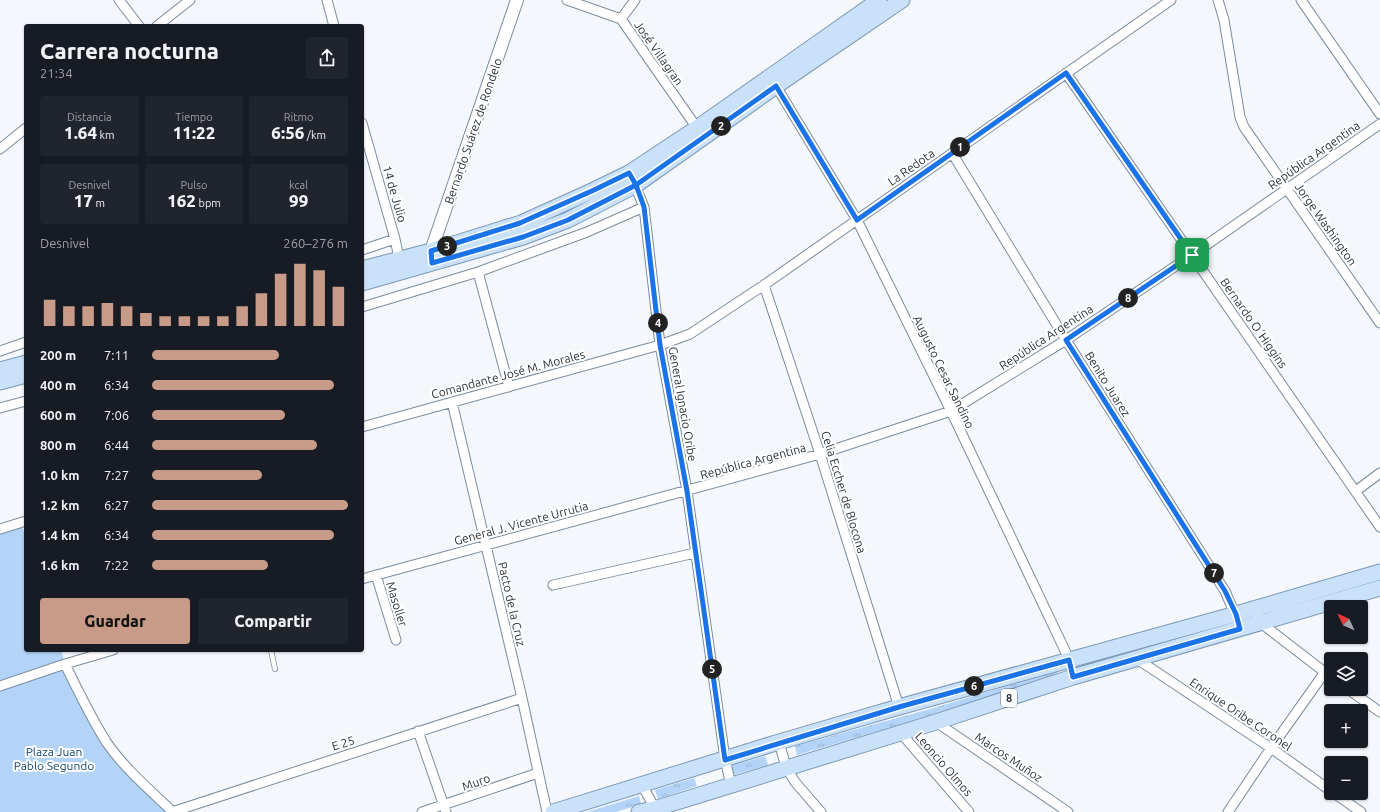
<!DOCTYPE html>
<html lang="es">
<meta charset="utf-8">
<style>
:root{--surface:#171b24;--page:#20242c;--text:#f1f3f6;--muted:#9ea1a6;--accent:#c79b87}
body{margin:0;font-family:Ubuntu,sans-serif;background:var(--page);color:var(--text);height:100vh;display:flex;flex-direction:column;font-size:15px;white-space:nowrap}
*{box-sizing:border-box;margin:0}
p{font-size:13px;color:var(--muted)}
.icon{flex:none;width:22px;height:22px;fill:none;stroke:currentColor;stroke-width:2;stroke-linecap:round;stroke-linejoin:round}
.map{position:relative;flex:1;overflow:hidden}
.sheet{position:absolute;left:24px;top:24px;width:340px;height:628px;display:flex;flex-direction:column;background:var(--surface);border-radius:4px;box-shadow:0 1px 3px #0004}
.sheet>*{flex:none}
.needle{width:26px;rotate:314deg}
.controls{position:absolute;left:1324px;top:600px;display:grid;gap:8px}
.controls a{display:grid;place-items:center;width:44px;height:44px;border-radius:4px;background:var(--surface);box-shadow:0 1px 3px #0004;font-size:20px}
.pin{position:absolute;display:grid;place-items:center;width:34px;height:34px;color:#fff;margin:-17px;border-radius:8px;box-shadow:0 2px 6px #0006}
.km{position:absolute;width:20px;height:20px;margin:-10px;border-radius:50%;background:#222;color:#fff;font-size:11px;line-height:20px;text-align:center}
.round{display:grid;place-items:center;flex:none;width:42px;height:42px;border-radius:4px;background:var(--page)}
.headline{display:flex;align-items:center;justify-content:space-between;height:68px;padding:0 16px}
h1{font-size:22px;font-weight:800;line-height:30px}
.stats{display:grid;grid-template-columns:repeat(3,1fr);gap:6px;height:68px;padding:4px 16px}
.stats div{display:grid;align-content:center;border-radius:4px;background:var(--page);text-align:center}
.stats b{font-size:17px;font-weight:800}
.stats small{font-size:11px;font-weight:400}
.stats p{font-size:11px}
.chart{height:112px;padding:8px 16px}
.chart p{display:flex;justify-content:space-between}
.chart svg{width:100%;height:72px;margin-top:4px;stroke:var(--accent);stroke-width:6}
.button{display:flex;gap:8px;margin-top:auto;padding:8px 16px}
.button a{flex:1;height:46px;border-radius:4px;background:var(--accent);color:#111;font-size:16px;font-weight:800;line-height:46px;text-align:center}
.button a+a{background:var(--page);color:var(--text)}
ul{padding:0 16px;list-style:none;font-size:13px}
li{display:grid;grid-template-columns:64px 48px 1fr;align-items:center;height:30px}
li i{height:10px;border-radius:5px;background:var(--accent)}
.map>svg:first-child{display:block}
.grass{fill:url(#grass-tufts)}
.park{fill:#b3d4f8}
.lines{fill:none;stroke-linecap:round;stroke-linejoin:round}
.service-casing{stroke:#7a8c9f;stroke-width:6}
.minor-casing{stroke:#7a8c9f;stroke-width:11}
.tertiary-casing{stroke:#7a8c9f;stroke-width:14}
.primary-casing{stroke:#7b97b4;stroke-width:17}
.service{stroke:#fff;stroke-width:4.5}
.minor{stroke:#fff;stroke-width:9}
.tertiary{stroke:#fff;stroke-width:12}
.primary{stroke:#cae1fa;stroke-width:15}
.route-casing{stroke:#fff;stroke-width:8}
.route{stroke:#1a73e8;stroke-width:5}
.labels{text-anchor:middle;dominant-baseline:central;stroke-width:4;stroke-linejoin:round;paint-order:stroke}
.shield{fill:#fff;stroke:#6a7075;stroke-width:1}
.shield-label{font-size:11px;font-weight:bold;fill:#2a323a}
.street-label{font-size:12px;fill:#2a323a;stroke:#fff}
.park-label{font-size:12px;fill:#104676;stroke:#fff}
</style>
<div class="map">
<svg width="1380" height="812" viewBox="0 0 1380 812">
<defs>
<pattern id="grass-tufts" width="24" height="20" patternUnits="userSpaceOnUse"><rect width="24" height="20" fill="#b3d4f8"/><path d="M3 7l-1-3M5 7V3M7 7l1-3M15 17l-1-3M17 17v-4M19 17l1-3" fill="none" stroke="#9ab6d5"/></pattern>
</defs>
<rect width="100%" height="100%" fill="#f4f8fd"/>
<path class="grass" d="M1224,624l1,3 -144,42 -1,-3z
M1057,671l2,4 -98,32 -164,48 -2,-9 135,-37z
M765,756l3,9 -35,10 -3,-9z
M694,778l3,8 -39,13 -3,-9z
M639,796l2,8 -25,8h-29z"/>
<path class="park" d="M21,523l5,16v111h35l4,14 43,80 65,68h-173v-283z"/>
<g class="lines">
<g class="service-casing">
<path id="service" d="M271,650l4,19"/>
</g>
<g class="minor-casing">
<path id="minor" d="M119,0l20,26
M327,0l7,26
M567,0l54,19 76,109
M1218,0l6,20 16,97 4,10 136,196
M1301,0l79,114
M621,19l14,-19
M157,26l33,-26
M1066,73l314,454
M776,86l81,134 94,191 118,248 4,18
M362,123l33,116 5,24
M0,149l26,-21
M952,153l114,187 159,251 12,28
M633,181l11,26 16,138 27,146 38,268 6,26
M362,250l33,-11
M478,272l31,115
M764,285l56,169 79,253
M362,307l116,-35 109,-40 57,-25
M0,351l26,-9
M452,402l70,296 25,114
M0,408l26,-7
M362,427l298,-82 30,-11 74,-49 407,-285
M1356,491l24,-18
M0,529l26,-8
M376,575l20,65
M362,579l458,-125 131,-43 115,-71 126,-85 188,-131
M553,585l142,-32
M1255,608l6,15 70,54
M1137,659l134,89 60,43
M65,664c13,27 26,54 42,79 18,26 43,47 66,69
M0,686l65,-22 48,-14
M1348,689l32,23
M936,722l132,90
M418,731l28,81
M900,732l69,80
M779,742l7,25 9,15 26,30
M642,785l15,27
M1334,793l27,19
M172,812l350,-114
M422,812l116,-39
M1228,812l43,-64 54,-76"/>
</g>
<g class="tertiary-casing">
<path id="tertiary" d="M432,258l-1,-7 86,-251"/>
</g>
<g class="primary-casing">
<path id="primary" d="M362,269l69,-18 90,-28 73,-33 35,-17 68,-45 182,-128
M362,283l161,-46 45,-17 68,-35 140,-99 126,-86
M0,370l26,-7
M0,382l26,-7
M553,812l226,-70 120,-35 337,-93 144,-42
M639,812l15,-3 282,-87 137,-45 307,-89"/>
</g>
<use href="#service" class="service"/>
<use href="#minor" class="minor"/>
<use href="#tertiary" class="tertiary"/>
<use href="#primary" class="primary"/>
</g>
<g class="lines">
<g class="route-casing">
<path id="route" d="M1192,255l-126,-182 -209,147 -81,-134 -140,99 -68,35 -45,17 -91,26 -1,-12 89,-28 74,-33 35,-17 7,12 8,22 16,138 27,146 38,269 174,-53 170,-47 4,17 167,-48 -4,-15 -11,-23 -159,-251 126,-85"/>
</g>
<use href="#route" class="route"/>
</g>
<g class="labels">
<rect class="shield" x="1001" y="689" width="16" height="18" rx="3"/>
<g class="shield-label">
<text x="1009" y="698">8</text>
</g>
<g class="street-label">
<text transform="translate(659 53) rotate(55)">José Villagran</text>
<text transform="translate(473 131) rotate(-71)">Bernardo Suárez de Rondelo</text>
<text transform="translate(1314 155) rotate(-35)">República Argentina</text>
<text transform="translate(911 167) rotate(-35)">La Redota</text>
<text transform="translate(395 194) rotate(74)">14 de Julio</text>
<text transform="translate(1326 224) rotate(55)">Jorge Washington</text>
<text transform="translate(1254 323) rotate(55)">Bernardo O´Higgins</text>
<text transform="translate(1046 337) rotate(-33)">República Argentina</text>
<text transform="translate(944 372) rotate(64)">Augusto Cesar Sandino</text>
<text transform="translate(508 374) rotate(-15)">Comandante José M. Morales</text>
<text transform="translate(1108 384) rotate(58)">Benito Juarez</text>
<text transform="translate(683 404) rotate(80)">General Ignacio Oribe</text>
<text transform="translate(753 461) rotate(-15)">República Argentina</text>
<text transform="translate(844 492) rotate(73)">Celia Eccher de Blocona</text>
<text transform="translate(521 523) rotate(-15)">General J. Vicente Urrutia</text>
<text transform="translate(397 604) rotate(73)">Masoller</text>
<text transform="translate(512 604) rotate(77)">Pacto de la Cruz</text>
<text transform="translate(1241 714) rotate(34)">Enrique Oribe Coronel</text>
<text transform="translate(343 743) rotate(-18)">E 25</text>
<text transform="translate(1009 757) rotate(34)">Marcos Muñoz</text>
<text transform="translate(944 764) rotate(49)">Leoncio Olmos</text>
<text transform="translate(476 782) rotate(-19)">Muro</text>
</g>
<g class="park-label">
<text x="54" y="751">Plaza Juan<tspan x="54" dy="14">Pablo Segundo</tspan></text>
</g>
</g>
</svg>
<div class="controls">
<a><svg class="needle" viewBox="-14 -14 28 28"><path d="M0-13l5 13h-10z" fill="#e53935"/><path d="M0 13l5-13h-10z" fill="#9ea1a6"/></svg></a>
<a><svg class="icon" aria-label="layers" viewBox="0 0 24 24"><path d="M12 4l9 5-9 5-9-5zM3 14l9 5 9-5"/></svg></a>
<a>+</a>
<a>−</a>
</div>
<div class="pin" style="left:1192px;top:255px;background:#1e9e55"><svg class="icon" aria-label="arrive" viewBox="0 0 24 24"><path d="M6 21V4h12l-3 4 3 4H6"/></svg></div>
<b class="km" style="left:960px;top:147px">1</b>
<b class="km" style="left:721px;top:126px">2</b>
<b class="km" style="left:447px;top:246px">3</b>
<b class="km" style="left:658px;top:323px">4</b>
<b class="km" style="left:712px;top:669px">5</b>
<b class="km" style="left:974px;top:686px">6</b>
<b class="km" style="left:1214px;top:573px">7</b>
<b class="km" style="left:1128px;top:298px">8</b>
<section class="sheet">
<div class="headline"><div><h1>Carrera nocturna</h1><p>21:34</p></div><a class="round"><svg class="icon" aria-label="share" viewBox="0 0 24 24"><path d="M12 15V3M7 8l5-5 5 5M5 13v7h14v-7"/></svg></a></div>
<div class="stats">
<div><p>Distancia</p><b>1.64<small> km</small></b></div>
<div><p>Tiempo</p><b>11:22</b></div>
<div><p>Ritmo</p><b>6:56<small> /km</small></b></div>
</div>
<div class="stats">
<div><p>Desnivel</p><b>17<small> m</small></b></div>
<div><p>Pulso</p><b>162<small> bpm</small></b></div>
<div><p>kcal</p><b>99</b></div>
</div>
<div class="chart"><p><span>Desnivel</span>260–276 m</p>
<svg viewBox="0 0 160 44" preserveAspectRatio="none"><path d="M5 44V28M15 44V32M25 44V32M35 44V30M45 44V32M55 44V36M65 44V38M75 44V38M85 44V38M95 44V38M105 44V32M115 44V24M125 44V12M135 44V6M145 44V10M155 44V20"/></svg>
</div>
<ul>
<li><b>200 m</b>7:11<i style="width:65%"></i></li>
<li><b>400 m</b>6:34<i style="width:93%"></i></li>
<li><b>600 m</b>7:06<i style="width:68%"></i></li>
<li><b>800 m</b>6:44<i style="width:84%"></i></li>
<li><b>1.0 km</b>7:27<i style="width:56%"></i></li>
<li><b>1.2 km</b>6:27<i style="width:100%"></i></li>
<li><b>1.4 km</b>6:34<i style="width:93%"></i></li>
<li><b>1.6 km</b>7:22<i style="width:59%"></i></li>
</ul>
<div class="button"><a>Guardar</a><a>Compartir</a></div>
</section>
</div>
